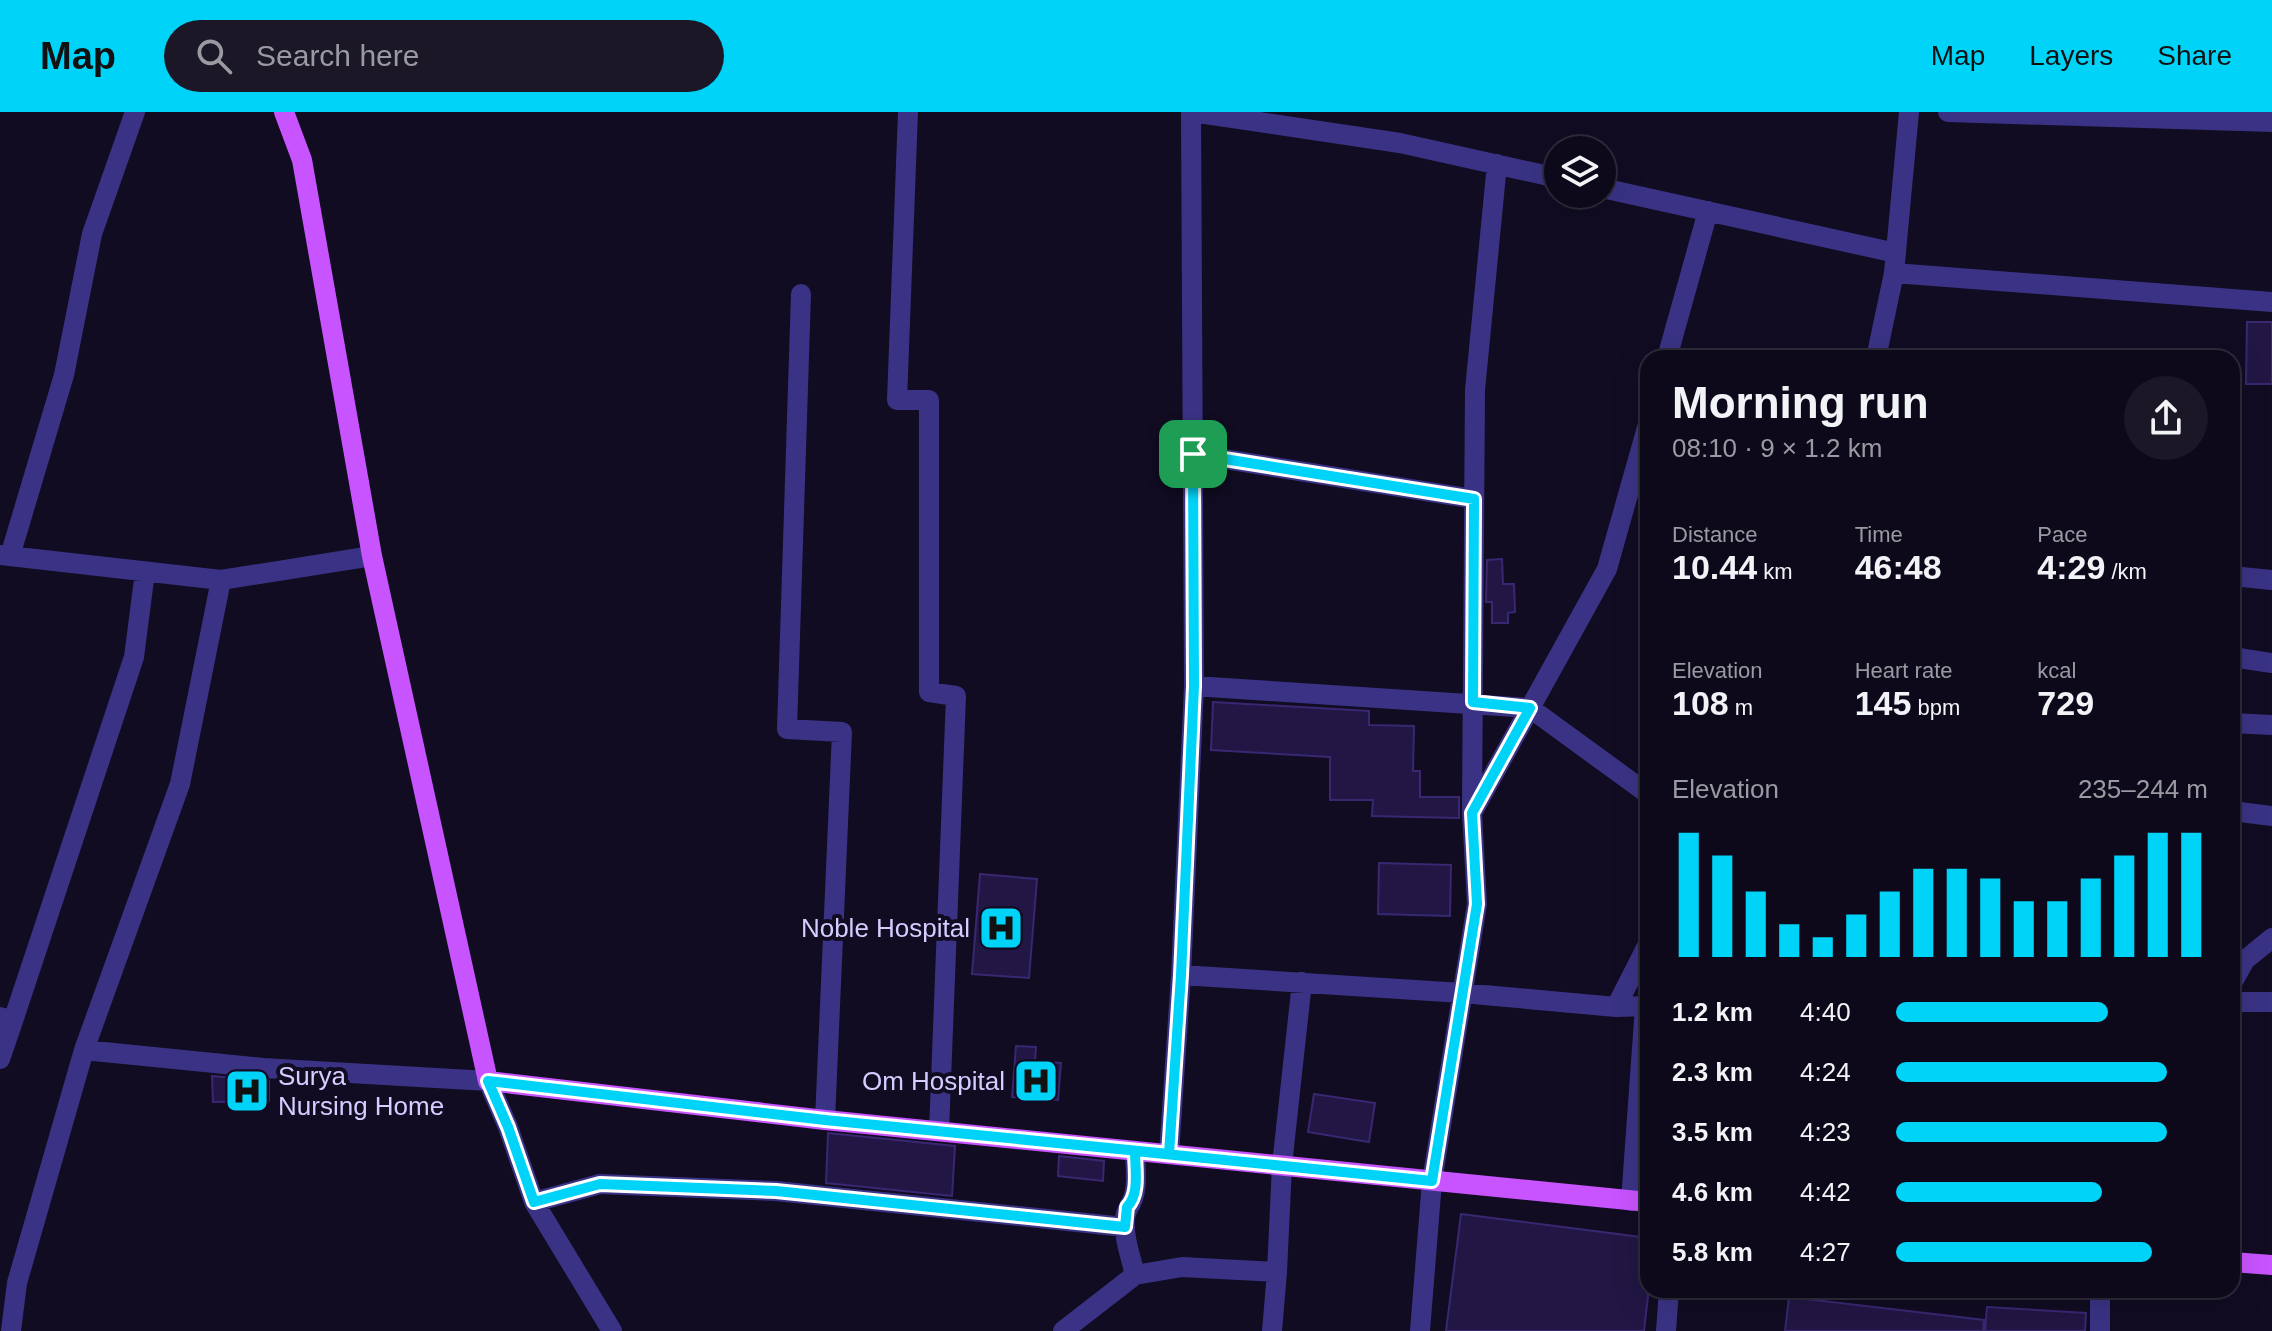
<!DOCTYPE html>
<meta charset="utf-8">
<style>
:root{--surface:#0d091a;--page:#1b1727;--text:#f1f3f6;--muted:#9a9aa2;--line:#2d2a39;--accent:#00d3f8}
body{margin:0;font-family:Helvetica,sans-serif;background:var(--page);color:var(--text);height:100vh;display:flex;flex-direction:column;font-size:30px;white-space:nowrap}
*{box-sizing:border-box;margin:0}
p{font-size:26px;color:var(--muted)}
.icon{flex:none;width:44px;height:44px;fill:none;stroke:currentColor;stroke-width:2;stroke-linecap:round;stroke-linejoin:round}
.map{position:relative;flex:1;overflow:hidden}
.sheet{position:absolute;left:1640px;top:238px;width:600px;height:948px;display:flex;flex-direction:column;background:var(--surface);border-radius:24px;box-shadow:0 8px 32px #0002,0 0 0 2px var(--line)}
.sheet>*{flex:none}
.fabs{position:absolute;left:1544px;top:24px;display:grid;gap:16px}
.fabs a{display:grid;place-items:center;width:72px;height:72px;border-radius:50%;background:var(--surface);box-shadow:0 8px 32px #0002,0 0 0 2px var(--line);font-size:40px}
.pin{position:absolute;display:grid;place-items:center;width:68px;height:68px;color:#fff;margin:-34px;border-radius:16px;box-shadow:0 4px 12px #0006}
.round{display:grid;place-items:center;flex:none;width:84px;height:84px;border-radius:42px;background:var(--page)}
.overview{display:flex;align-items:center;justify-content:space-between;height:136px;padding:0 32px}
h1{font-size:44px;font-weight:600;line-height:60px}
.stats{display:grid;grid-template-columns:repeat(3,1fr);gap:12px;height:136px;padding:8px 32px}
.stats div{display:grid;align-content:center}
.stats b{font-size:34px;font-weight:600}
.stats small{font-size:22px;font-weight:400}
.stats p{font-size:22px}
.chart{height:224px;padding:16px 32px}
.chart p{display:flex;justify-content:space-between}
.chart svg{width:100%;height:144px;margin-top:8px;stroke:var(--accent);stroke-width:6}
ul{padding:0 32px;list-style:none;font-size:26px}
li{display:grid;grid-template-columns:128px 96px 1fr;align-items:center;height:60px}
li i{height:20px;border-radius:10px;background:var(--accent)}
header{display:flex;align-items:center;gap:48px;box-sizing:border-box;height:112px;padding:0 40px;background:var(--accent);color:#111}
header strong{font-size:38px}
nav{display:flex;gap:44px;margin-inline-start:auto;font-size:28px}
.search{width:560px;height:72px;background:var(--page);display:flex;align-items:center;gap:20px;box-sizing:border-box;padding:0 28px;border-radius:44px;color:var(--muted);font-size:30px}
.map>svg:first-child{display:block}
.building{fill:#221644;stroke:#392772;stroke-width:2}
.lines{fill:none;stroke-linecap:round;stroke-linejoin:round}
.minor{stroke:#3a3385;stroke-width:20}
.major{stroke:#c854ff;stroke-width:20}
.route-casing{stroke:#fff;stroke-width:16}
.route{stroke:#00d3f8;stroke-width:10}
.labels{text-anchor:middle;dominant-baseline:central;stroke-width:8;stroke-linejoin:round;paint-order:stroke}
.poi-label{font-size:26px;fill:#d5cdff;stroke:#110c22;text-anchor:end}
</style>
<header>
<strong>Map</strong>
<div class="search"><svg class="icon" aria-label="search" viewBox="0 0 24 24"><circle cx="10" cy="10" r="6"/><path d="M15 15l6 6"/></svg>Search here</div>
<nav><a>Map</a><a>Layers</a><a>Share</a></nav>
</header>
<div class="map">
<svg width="2272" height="1219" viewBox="0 0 2272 1219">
<rect width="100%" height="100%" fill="#110c22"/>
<path class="building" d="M2247,210h25v62h-26z
M1502,447l1,25h11l1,28 -7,1v10h-16v-21h-6l1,-42z
M1213,590l156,9v14l45,1 -1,45h7v26h39v21l-87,-2 1,-16h-43v-43l-119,-7z
M1379,751l72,2 -1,51 -72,-2z
M980,762l57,5 -8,99 -57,-4z
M1016,934l20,1 -1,14 26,2 -3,37 -46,-3z
M212,964l57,5v20l-56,1z
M1314,982l61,9 -6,39 -61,-10z
M828,1021l127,13 -3,50 -126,-13z
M1059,1044l45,5 -1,20 -45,-5z
M1461,1102l187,24v58l-4,35h-198z
M1789,1185l195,23 -1,11h-198z
M1987,1195l99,6 -1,18h-100z"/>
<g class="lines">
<path class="minor" d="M908,0l-11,288h32v292l27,4 -17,435
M1192,0l208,31 158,35
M1948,0l324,10
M1602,76l294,65
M1894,161l378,29
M801,182l-14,435 55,3 -17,388
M1667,246l41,-147
M1876,246l18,-85 15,-161
M1193,342l281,45
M0,443l221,25 151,-24
M10,444l54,-181 28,-141 43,-122
M2232,464l40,4
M2232,545l40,6
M1194,574l336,22 118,86
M2232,611l40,2
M1472,697l3,-419 22,-226
M2232,699l40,5
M1181,863l281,18 154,14 32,-1
M2232,871l13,-23 27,-22
M2232,890h40
M1616,895l32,-63
M0,905l13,4 121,-364 11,-85
M84,938l179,18 225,13 20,46 26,75 78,129
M0,947l13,-38
M1169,1042l12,-179 13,-289 -3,-574
M1631,1089l14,-195
M534,1090l66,-18 176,7 349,36
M1135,1163c-4,-18 -12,-38 -10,-57 1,-10 7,-13 9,-23 4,-13 1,-30 1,-44
M2100,1178v41
M11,1219l6,-48 67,-233 96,-266 41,-204
M1063,1219l72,-56 47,-8 95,5
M1272,1219l5,-59 5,-107 20,-183
M1420,1219l12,-150 45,-277 -5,-91 135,-244 41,-145
M1666,1219l3,-41"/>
<path class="major" d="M284,0l18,48 70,396 116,525 337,39 823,82
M2232,1150l40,3"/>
</g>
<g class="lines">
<g class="route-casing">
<path id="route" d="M1193,342l1,232 -13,289 -12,179 -344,-34 -337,-39 20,46 26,75 66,-18 176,7 349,36 2,-20c13,-13 8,-38 8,-56l297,30 45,-277 -5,-91 58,-105 -57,-6 1,-203 -281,-45"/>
</g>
<use href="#route" class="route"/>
</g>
<defs>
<g id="hospital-square" transform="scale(2.3)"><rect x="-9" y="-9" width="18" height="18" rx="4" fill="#00d3f8" stroke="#110c22"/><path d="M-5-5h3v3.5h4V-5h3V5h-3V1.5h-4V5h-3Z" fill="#111"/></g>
</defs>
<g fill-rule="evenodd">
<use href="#hospital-square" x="1001" y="816"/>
<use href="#hospital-square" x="1036" y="969"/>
<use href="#hospital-square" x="247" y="979"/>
</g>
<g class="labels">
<g class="poi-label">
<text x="970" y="816">Noble Hospital</text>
<text x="278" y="964" text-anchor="start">Surya<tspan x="278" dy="30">Nursing Home</tspan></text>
<text x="1005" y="969">Om Hospital</text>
</g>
</g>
</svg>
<div class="fabs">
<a><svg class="icon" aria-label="layers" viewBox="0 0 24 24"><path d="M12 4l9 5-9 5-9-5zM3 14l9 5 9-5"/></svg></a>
</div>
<div class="pin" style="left:1193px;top:342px;background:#1e9e55"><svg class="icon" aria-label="arrive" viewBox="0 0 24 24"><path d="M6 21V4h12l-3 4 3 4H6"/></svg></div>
<section class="sheet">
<div class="overview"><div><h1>Morning run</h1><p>08:10 · 9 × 1.2 km</p></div><a class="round"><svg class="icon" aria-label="share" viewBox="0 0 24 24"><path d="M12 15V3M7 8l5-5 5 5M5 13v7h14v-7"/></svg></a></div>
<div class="stats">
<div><p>Distance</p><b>10.44<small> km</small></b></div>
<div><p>Time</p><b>46:48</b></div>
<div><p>Pace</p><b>4:29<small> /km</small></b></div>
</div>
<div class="stats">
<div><p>Elevation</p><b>108<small> m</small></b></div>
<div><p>Heart rate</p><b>145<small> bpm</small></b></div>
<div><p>kcal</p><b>729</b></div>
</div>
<div class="chart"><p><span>Elevation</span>235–244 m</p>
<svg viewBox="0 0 160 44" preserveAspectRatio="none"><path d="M5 44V6M15 44V13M25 44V24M35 44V34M45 44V38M55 44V31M65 44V24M75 44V17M85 44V17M95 44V20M105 44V27M115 44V27M125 44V20M135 44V13M145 44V6M155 44V6"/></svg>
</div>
<ul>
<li><b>1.2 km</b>4:40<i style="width:68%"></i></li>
<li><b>2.3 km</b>4:24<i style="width:87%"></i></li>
<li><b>3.5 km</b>4:23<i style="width:87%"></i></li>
<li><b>4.6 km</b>4:42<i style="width:66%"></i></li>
<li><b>5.8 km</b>4:27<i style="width:82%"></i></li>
</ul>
</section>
</div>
